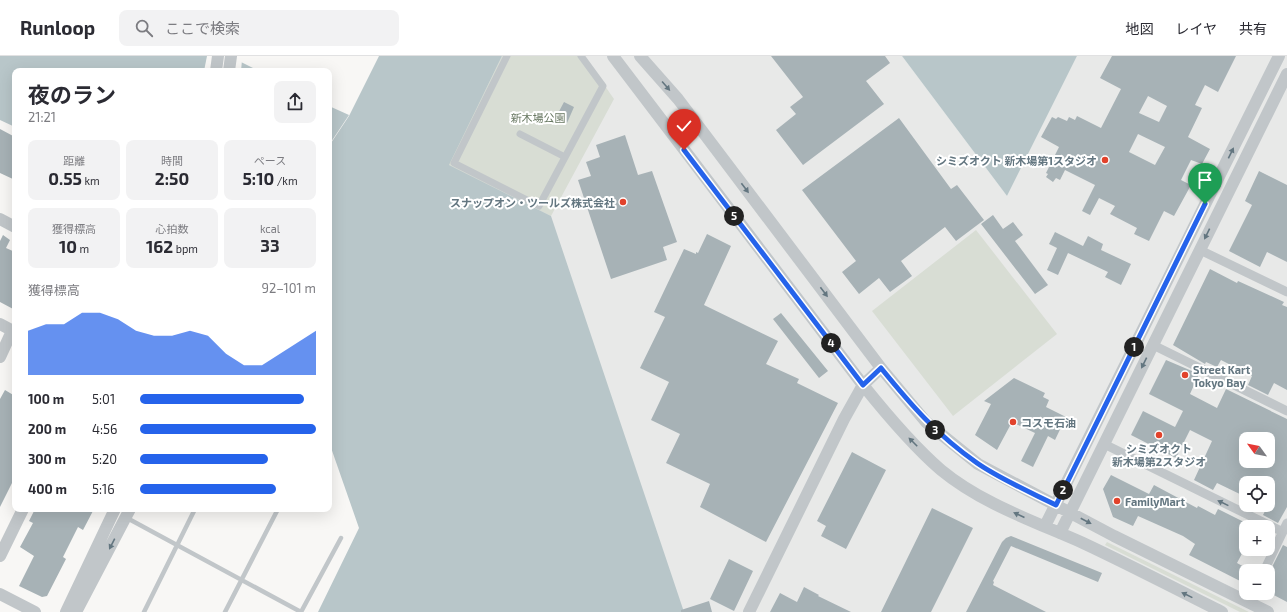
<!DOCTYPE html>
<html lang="ja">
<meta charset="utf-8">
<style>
:root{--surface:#fff;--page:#f2f2f3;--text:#2b2b33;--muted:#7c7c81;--line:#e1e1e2;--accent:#2563eb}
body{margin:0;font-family:"Exo 2","Noto Sans JP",sans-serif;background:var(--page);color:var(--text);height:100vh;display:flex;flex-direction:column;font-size:15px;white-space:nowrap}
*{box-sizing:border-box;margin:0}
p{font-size:13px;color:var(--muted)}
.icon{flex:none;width:22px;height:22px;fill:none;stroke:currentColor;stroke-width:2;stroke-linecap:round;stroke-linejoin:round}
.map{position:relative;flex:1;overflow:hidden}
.side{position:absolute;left:12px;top:12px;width:320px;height:444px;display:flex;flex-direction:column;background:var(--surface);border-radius:8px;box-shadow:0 4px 16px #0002}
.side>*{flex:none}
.needle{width:26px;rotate:303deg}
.fabs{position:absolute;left:1239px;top:376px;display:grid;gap:8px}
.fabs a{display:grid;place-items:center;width:36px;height:36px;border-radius:8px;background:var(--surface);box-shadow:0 4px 16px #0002;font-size:20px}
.pin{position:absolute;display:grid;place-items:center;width:34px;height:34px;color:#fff;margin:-41px -17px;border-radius:50% 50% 50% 0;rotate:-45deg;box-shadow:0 0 4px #0007}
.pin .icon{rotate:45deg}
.km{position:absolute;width:20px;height:20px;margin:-10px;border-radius:50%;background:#222;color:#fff;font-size:11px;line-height:20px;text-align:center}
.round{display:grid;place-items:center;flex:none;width:42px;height:42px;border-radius:8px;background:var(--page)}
.summary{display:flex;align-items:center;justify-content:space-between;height:68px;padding:0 16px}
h1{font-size:22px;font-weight:700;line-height:30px}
.metrics{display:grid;grid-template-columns:repeat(3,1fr);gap:6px;height:68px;padding:4px 16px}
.metrics div{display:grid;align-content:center;border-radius:8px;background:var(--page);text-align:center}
.metrics b{font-size:17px;font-weight:700}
.metrics small{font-size:11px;font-weight:400}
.metrics p{font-size:11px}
.chart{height:112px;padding:8px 16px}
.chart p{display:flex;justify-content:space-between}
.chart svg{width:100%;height:72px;margin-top:4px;fill:var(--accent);opacity:.7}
ul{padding:0 16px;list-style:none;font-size:13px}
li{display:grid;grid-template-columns:64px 48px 1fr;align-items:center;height:30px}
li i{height:10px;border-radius:5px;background:var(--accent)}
header{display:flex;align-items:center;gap:24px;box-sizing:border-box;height:56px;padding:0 20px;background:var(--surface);border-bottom:1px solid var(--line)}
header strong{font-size:19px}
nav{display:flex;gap:22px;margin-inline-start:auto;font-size:14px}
.search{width:280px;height:36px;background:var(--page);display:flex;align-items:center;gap:10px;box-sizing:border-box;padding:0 14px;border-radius:8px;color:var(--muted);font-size:15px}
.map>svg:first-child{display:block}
.built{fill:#e8e9e8;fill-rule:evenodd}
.green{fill:#d8ddd4}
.water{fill:#b8c6c9}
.pier{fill:#f8f7f5}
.building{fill:#a7b2b6;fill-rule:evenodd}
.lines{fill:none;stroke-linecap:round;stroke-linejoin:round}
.service{stroke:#c1c6c9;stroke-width:4.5}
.pedestrian{stroke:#c1c6c9;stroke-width:7}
.minor{stroke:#c1c6c9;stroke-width:9}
.tertiary{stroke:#c1c6c9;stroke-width:12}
.oneway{fill:#637680}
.route-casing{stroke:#fff;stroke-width:8}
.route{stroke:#2563eb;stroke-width:5}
.poi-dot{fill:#e2422b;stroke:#fff;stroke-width:1.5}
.labels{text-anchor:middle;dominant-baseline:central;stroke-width:4;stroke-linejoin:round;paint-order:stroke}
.park-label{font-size:11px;fill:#687862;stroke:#fff}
.poi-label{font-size:11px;font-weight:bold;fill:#637680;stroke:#fff;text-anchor:start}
</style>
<header>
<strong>Runloop</strong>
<div class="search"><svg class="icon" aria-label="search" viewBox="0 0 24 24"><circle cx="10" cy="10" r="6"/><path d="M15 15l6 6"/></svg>ここで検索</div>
<nav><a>地図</a><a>レイヤ</a><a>共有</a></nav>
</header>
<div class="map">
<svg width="1287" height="556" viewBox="0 0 1287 556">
<rect width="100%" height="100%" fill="#f8f7f5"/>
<path class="built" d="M502,0h400l105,140 70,-140h210v556h-603l-236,-447zM1246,383h22v22h-22zM1246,427h22v22h-22zM1246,471h22v22h-22zM1246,515h22v22h-22z"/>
<path class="green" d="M502,0h82l30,43 -63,117 -103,-51z
M976,174l81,104 -104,82 -81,-105z
M1107,486l142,70h-9l-135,-67z"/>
<path class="water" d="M0,0h229l30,15h-244v56l-15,-7z
M379,0h123l-53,109 102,51 133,396h-366l41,-84 -30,-86v-296l20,-30z
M902,0h175l-70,140z
M329,50l20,9 -20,30z"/>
<path class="pier" d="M207,0h27l8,4 -1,11h-37z"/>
<path class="building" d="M771,0h114l5,7 -24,18 18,23 -81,61 -27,-35 20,-16 -6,-7 13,-10z
M1112,0h124l-18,36 -13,-7 -10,20 7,3 -14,29 22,12 -8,15 -11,-4 -10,20 10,5 -17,31 -10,-5 -15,30 -15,-7 3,-6 -27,-14 5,-8 -16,-8 -9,17 -8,-4 13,-26 -30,-15 -5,10 -4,-2 -3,4 -7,-5 2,-3 -2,-1 13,-26 -18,-10 11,-20 4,2 2,-2 9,4 2,-4 6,3 2,-4 24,12 20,-39 -21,-11zM1148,40l19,10 -8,16 -20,-9zM1138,78l27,13 -10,18 -26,-13z
M564,46l10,5 -7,16 -11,-6z
M899,62l52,71 6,-4 27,35 -28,21 -11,-14 -44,34 11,15 -22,16 -11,-14 -20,16 -17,-22 14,-11 -54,-71z
M0,73l15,8v43l-15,-7z
M625,79l13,40 14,-4 25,71 -14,5 4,13 -56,19 -33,-99 13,-4 -5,-14 14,-5 -4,-12z
M1259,115l28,14v77l-20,-10 -7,15 -31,-16 23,-46 -7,-4z
M993,159l10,14 10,-7 10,13 -8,6 33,44 -13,9 -54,-70z
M1055,176l28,14 5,-10 15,8 -2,6 30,14 -10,21 -16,-8 3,-5 -40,-19 -10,22 -11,-5 10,-22 -8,-4z
M707,178l24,12 -27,59 74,36 -12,23 33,15 -2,4 41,20 -72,139 -66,-35 10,-23 -44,-21 14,-29 -29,-14 18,-38 -29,-14 25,-51 -11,-5 30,-63 12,5v-2l2,1z
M3,179l7,5 -4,8 9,4v58l-15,-8v-61z
M1210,213l27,14 1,-2 46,21 -2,3 5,2v83l-13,-7 -6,12 -20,-10 4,-9 -31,-16 -4,7 -11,-5 -1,2 -32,-19z
M781,257l47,58 -9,7 -46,-59z
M1166,304l33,14 -9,20 27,14 9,-19 61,30v88l-9,16 -15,-8 5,-10v-22h-22v14l-29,-14 -4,7 -19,-10 18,-39 -22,-11 -14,28 -45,-23 12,-24 32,16 8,-16 -34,-17zM1246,383h22v22h-22z
M1014,322l31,15 -2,4 6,3 -3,7 20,10 -11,23 -7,-4 -15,31 -12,-6 14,-28 -23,-11 -15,28 -22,-15 16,-31 -7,-3z
M5,334l10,6v81l-15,30v-108z
M852,396l34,18 -40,79 -25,-13 5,-10 -9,-5z
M1111,419l38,19 5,-9 43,23 1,-2 17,9 3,-6 28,14v23l-9,17 9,5v16l-57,-29 6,-11 -12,-8 -45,-20 -5,10 -20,-9 -10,-28z
M932,452l41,20 -42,84h-50z
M35,453h59l-11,21 -5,-3 -15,30 3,2 -19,37 -5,1 -23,-11 15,-30 -14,-9 13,-24 -4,-2z
M1011,480l91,37 -4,9 -87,-36 -18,35 1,1 -1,3 53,27h-80l36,-70 4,-4z
M1283,489l4,2v55l-19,-10v-17z
M729,503l24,12 -19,40 -24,-12z
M804,531l15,8 -1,1 33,16h-81l10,-19 17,9z
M709,545l3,11h-31v-2z"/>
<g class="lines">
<path class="service" d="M127,462l174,94
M144,556l51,-103
M225,556l53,-103
M301,556l40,-74"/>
<path class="pedestrian" d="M507,0l-53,107 85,43 64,-120 -22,-30
M520,78l45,23"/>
<path class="minor" d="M1200,194l87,42
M1153,289l134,66
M1104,388l179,88
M1264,515l23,-48
M1248,547l5,-10"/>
<path class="tertiary" d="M613,0l250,329c24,30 49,60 78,85 41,34 95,52 142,73 47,22 93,46 139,69
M640,0l38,43 203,269 45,54 52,42 136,72 154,76
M216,15l2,-15
M229,15l2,-15
M0,163l15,8
M0,268l15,8
M0,301l12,-26
M1045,470l234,-470
M1060,477l227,-459
M0,500l23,-47
M0,538l35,18
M66,556l49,-103
M76,556l54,-103
M749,556l95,-193 19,-34 18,-17"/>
</g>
<defs><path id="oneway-solid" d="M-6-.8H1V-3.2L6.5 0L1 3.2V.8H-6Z"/></defs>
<g class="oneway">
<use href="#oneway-solid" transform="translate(666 30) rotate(49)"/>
<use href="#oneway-solid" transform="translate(1231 97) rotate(-64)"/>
<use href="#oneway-solid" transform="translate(745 132) rotate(53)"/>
<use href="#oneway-solid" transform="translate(1207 178) rotate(116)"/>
<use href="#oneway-solid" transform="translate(824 236) rotate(53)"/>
<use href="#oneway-solid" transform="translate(1144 307) rotate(116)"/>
<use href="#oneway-solid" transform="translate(913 386) rotate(-135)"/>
<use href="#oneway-solid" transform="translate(1223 447) rotate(-154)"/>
<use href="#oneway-solid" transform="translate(1019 459) rotate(-156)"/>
<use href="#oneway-solid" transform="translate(1086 465) rotate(28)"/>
<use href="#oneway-solid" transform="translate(112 488) rotate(117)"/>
<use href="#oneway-solid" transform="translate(1187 539) rotate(-154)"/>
</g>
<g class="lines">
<g class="route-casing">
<path id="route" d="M684,94l179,235 18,-17c30,37 56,67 96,95 23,16 53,29 79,42l149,-301"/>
</g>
<use href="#route" class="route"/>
</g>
<g class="poi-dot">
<circle cx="1105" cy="104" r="4"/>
<circle cx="623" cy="146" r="4"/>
<circle cx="1185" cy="319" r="4"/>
<circle cx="1013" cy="366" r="4"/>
<circle cx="1159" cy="379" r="4"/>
<circle cx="1117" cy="445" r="4"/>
</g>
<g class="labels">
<g class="park-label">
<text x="538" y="61">新木場公園</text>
</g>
<g class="poi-label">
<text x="1097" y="104" text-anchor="end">シミズオクト 新木場第1スタジオ</text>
<text x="615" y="146" text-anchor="end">スナップオン・ツールズ株式会社</text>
<text x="1193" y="313">Street Kart<tspan x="1193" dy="13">Tokyo Bay</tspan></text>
<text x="1021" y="366">コスモ石油</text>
<text x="1159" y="392" text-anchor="middle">シミズオクト<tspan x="1159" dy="13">新木場第2スタジオ</tspan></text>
<text x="1125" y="445">FamilyMart</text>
</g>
</g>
</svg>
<div class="fabs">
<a><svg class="needle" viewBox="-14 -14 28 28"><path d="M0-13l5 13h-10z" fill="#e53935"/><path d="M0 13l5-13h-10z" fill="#7c7c81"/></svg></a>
<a><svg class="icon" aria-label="locate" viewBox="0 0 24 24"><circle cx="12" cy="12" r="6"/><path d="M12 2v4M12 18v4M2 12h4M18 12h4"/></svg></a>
<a>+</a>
<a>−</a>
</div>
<div class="pin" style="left:1205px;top:148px;background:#1e9e55"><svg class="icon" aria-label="arrive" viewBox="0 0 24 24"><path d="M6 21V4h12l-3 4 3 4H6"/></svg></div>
<div class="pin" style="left:684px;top:94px;background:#d93025"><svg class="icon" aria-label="check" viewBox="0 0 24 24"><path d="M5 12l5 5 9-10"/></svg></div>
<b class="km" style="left:1134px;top:291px">1</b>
<b class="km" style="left:1063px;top:434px">2</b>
<b class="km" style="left:935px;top:374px">3</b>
<b class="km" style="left:831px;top:287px">4</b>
<b class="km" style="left:734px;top:160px">5</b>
<section class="side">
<div class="summary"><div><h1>夜のラン</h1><p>21:21</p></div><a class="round"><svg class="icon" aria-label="share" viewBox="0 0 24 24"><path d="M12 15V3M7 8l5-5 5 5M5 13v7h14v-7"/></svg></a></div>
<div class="metrics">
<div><p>距離</p><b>0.55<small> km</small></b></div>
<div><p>時間</p><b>2:50</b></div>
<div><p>ペース</p><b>5:10<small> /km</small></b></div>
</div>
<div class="metrics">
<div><p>獲得標高</p><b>10<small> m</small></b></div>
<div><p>心拍数</p><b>162<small> bpm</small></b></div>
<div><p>kcal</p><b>33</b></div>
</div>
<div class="chart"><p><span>獲得標高</span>92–101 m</p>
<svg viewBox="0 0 160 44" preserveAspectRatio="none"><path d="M0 44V17L10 13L20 13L30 6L40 6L50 10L60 17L70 20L80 20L90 17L100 20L110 31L120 38L130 38L140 31L150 24L160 17V44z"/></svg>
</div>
<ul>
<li><b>100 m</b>5:01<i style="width:93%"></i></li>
<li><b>200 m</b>4:56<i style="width:100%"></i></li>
<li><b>300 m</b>5:20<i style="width:73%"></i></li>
<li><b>400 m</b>5:16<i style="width:77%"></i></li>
</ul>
</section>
</div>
